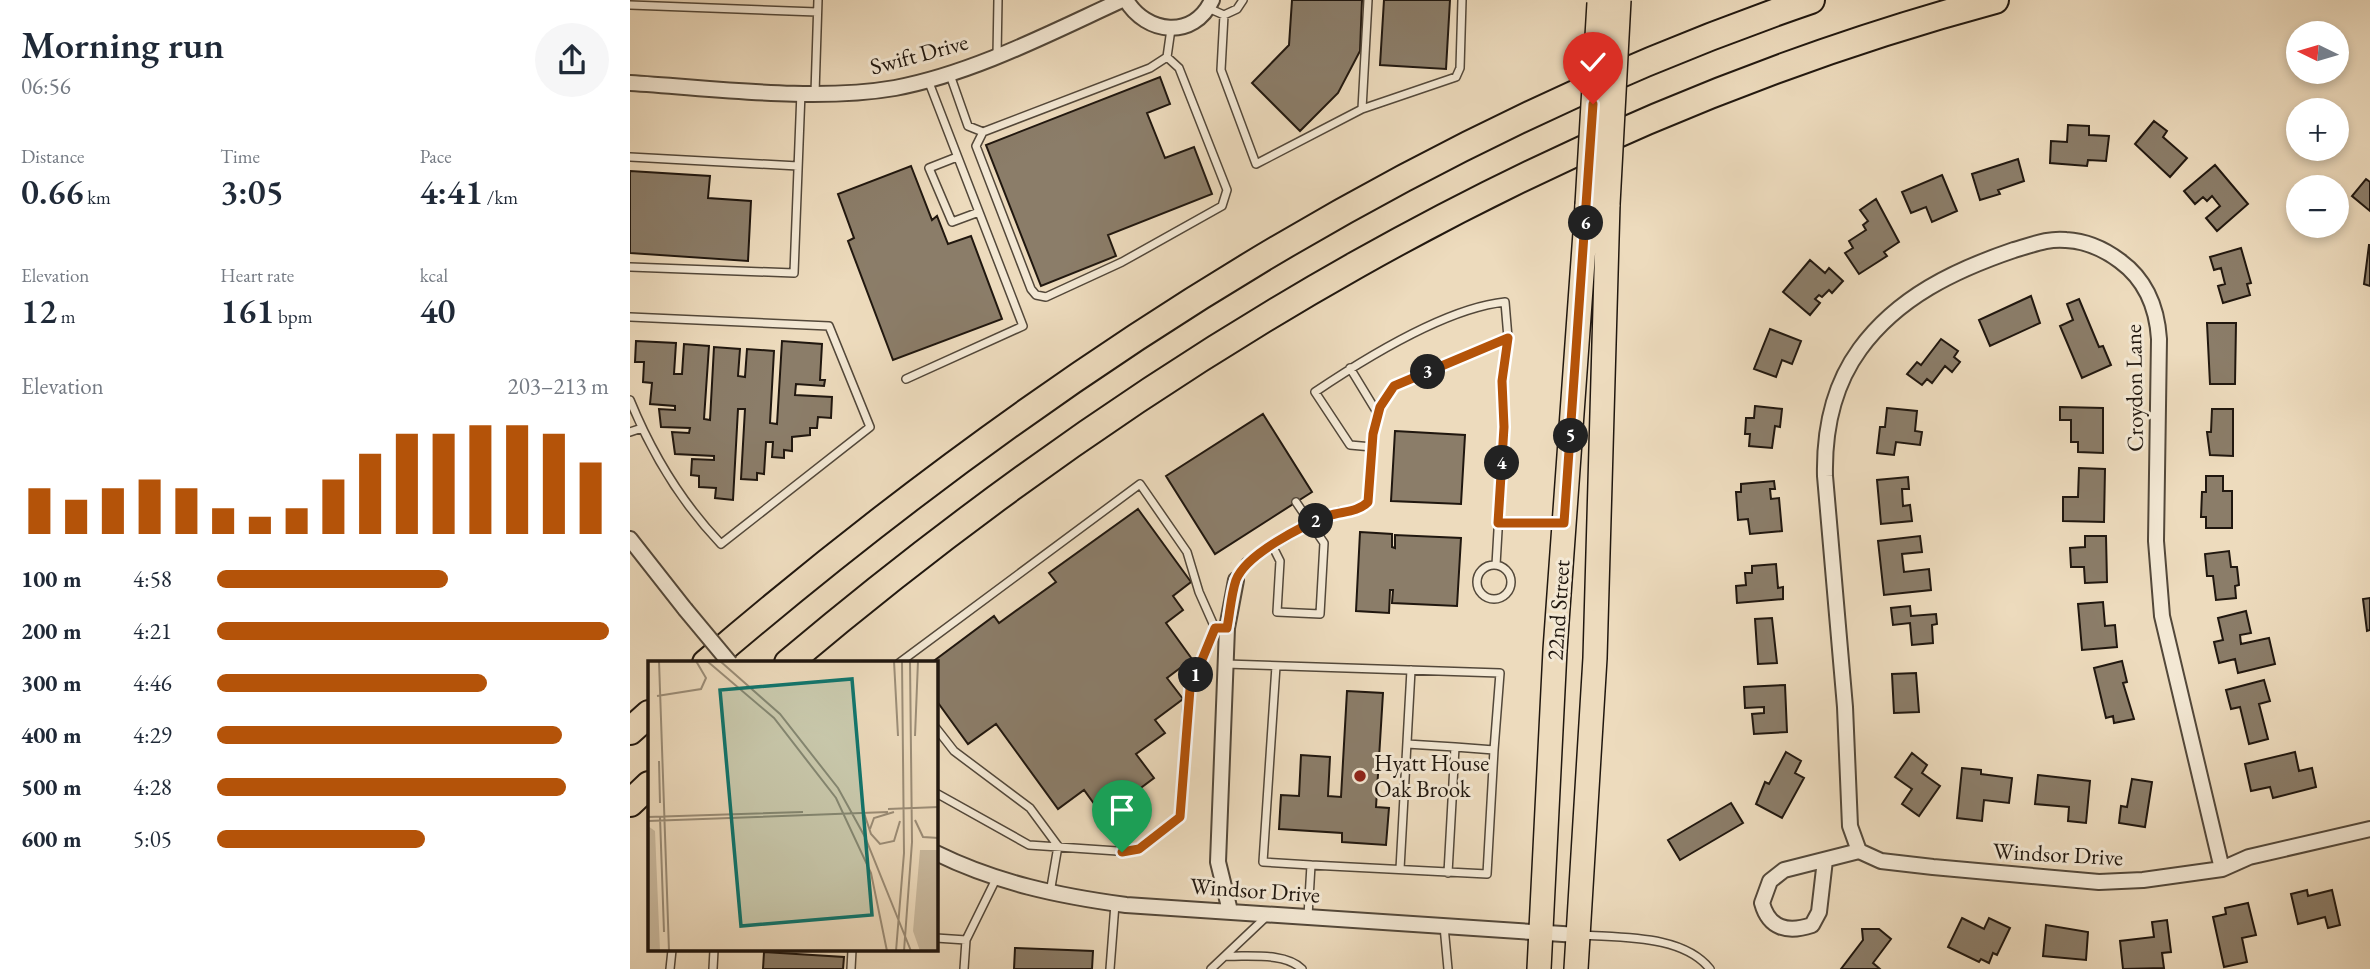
<!DOCTYPE html>
<meta charset="utf-8">
<style>
:root{--surface:#fff;--page:#f6f6f7;--text:#1f2937;--muted:#747a83;--accent:#b45309}
body{margin:0;font-family:"EB Garamond",serif;background:var(--page);color:var(--text);height:100vh;display:flex;flex-direction:column;font-size:26px;white-space:nowrap}
*{box-sizing:border-box;margin:0}
p{font-size:23px;color:var(--muted)}
.icon{flex:none;width:38px;height:38px;fill:none;stroke:currentColor;stroke-width:2;stroke-linecap:round;stroke-linejoin:round}
.map{position:relative;flex:1;overflow:hidden}
.panel{display:flex;flex-direction:column;background:var(--surface);width:630px}
.panel>*{flex:none}
.needle{width:46px;rotate:275deg}
.buttons{position:absolute;left:1656px;top:21px;display:grid;gap:14px}
.buttons a{display:grid;place-items:center;width:63px;height:63px;border-radius:50%;background:var(--surface);box-shadow:0 4px 10px #0003;font-size:35px}
.pin{position:absolute;display:grid;place-items:center;width:60px;height:60px;color:#fff;margin:-72px -30px;border-radius:50% 50% 50% 0;rotate:-45deg;box-shadow:0 0 7px #0007}
.pin .icon{rotate:45deg}
.km{position:absolute;width:35px;height:35px;margin:-18px;border-radius:50%;background:#222;color:#fff;font-size:19px;line-height:35px;text-align:center}
.round{display:grid;place-items:center;flex:none;width:74px;height:74px;border-radius:37px;background:var(--page)}
.summary{display:flex;align-items:center;justify-content:space-between;height:119px;padding:0 21px}
h1{font-size:38px;font-weight:600;line-height:52px}
.stats{display:grid;grid-template-columns:repeat(3,1fr);gap:10px;height:119px;padding:7px 21px}
.stats div{display:grid;align-content:center}
.stats b{font-size:35px;font-weight:600}
.stats small{font-size:19px;font-weight:400}
.stats p{font-size:19px}
.chart{height:196px;padding:14px 21px}
.chart p{display:flex;justify-content:space-between}
.chart svg{width:100%;height:126px;margin-top:7px;stroke:var(--accent);stroke-width:6}
ul{padding:0 21px;list-style:none;font-size:23px}
li{display:grid;grid-template-columns:112px 84px 1fr;align-items:center;height:52px}
li i{height:18px;border-radius:9px;background:var(--accent)}
main{display:flex;flex:1;min-height:0}
.map>svg:first-child{display:block}
.building{fill:#8b7d69;stroke:#20170f;stroke-width:2}
.lines{fill:none;stroke-linecap:round;stroke-linejoin:round}
.lane-casing{stroke:#53483a;stroke-width:10}
.street-casing{stroke:#53483a;stroke-width:18}
.primary-casing{stroke:#20170f;stroke-width:26}
.highway-casing{stroke:#20170f;stroke-width:30}
.lane{stroke:#f3e8d4;stroke-width:7}
.street{stroke:#f3e8d4;stroke-width:14}
.primary{stroke:#eddbbd;stroke-width:23}
.highway{stroke:#eddbbd;stroke-width:26}
.street-bridge-casing{stroke:#53483a;stroke-width:18;stroke-linecap:butt}
.primary-bridge-casing{stroke:#20170f;stroke-width:26;stroke-linecap:butt}
.street-bridge{stroke:#f3e8d4;stroke-width:14}
.primary-bridge{stroke:#eddbbd;stroke-width:23}
.route-casing{stroke:#fff;stroke-width:14}
.route{stroke:#b45309;stroke-width:9}
.poi-dot{fill:#8f2418;stroke:#f3e8d4;stroke-width:2.5}
.labels{text-anchor:middle;dominant-baseline:central;stroke-width:6;stroke-linejoin:round;paint-order:stroke}
.street-label{font-size:23px;fill:#20170f;stroke:#f3e8d4}
.poi-label{font-size:23px;fill:#20170f;stroke:#f3e8d4;text-anchor:start}
.inset-road{fill:none;stroke:#9b8d77;stroke-width:2}
.view{fill:#0f766e;fill-opacity:0.15;stroke:#0f766e;stroke-width:3.5}
.inset-edge{fill:none;stroke:#20170f;stroke-width:3.5}
</style>
<main>
<section class="panel">
<div class="summary"><div><h1>Morning run</h1><p>06:56</p></div><a class="round"><svg class="icon" aria-label="share" viewBox="0 0 24 24"><path d="M12 15V3M7 8l5-5 5 5M5 13v7h14v-7"/></svg></a></div>
<div class="stats">
<div><p>Distance</p><b>0.66<small> km</small></b></div>
<div><p>Time</p><b>3:05</b></div>
<div><p>Pace</p><b>4:41<small> /km</small></b></div>
</div>
<div class="stats">
<div><p>Elevation</p><b>12<small> m</small></b></div>
<div><p>Heart rate</p><b>161<small> bpm</small></b></div>
<div><p>kcal</p><b>40</b></div>
</div>
<div class="chart"><p><span>Elevation</span>203–213 m</p>
<svg viewBox="0 0 160 44" preserveAspectRatio="none"><path d="M5 44V28M15 44V32M25 44V28M35 44V25M45 44V28M55 44V35M65 44V38M75 44V35M85 44V25M95 44V16M105 44V9M115 44V9M125 44V6M135 44V6M145 44V9M155 44V19"/></svg>
</div>
<ul>
<li><b>100 m</b>4:58<i style="width:59%"></i></li>
<li><b>200 m</b>4:21<i style="width:100%"></i></li>
<li><b>300 m</b>4:46<i style="width:69%"></i></li>
<li><b>400 m</b>4:29<i style="width:88%"></i></li>
<li><b>500 m</b>4:28<i style="width:89%"></i></li>
<li><b>600 m</b>5:05<i style="width:53%"></i></li>
</ul>
</section>
<div class="map">
<svg width="1740" height="969" viewBox="0 0 1740 969">
<rect width="100%" height="100%" fill="#eddbbd"/>
<filter id="stains"><feTurbulence type="fractalNoise" baseFrequency=".00286" numOctaves="4"/><feColorMatrix values="0 0 0 0 .2 0 0 0 0 .09 0 0 0 0 .02 0 0 0 .5 -.17"/></filter>
<radialGradient id="worn" r=".72"><stop offset=".6" stop-color="#630" stop-opacity="0"/><stop offset="1" stop-color="#630" stop-opacity=".3"/></radialGradient>
<path class="building" d="M662,0h70l-2,51 -22,42 -38,38 -48,-48 37,-38z
M754,0h66l-4,69 -66,-4z
M530,77l10,27 -23,9 18,45 29,-11 18,47 -104,41 8,21 -75,30 -55,-141z
M1524,121l13,10 -4,6 24,21 -17,19 -35,-33z
M1438,125l21,1v9l20,1 -3,25 -18,-1 -1,6 -37,-3 1,-22 16,1z
M1388,159l6,22 -26,9 2,4 -20,6 -8,-26z
M1585,165l33,39 -31,27 -11,-13 14,-12 -8,-10 -5,5 -4,-4 -8,7 -11,-13z
M281,166l21,54 5,-4 11,28 23,-8 31,83 -109,41 -45,-119 6,-3 -16,-44z
M0,171l80,5 -2,22 43,3 -3,60 -118,-8z
M1312,175l15,36 -25,11 -6,-15 -15,6 -9,-21z
M1736,179l4,3v29l-18,-15z
M1246,199l23,43 -15,10 3,4 -28,18 -14,-21 8,-5 -4,-7 17,-11 -3,-5 5,-4 -8,-11z
M1739,245h1v41l-6,-2z
M1611,248l10,35 -4,1 3,11 -27,8 -5,-17 7,-2 -4,-16 -7,2 -4,-13z
M1180,260l15,13 4,-5 14,13 -11,12 -3,-3 -7,7 -3,-2 -4,4 5,4 -10,12 -27,-23z
M1401,296l9,27 -50,23 -11,-26z
M1449,299l20,48 4,-1 8,19 -29,13 -22,-52 13,-6 -6,-16z
M1577,323h29l-1,61h-25z
M1140,329l31,12 -9,23 -10,-4 -6,17 -22,-8z
M1311,339l17,12 -4,6 6,5 -8,10 -7,-6 -13,17 -5,-4 -5,6 -15,-11 10,-12 4,3z
M6,341l40,2 -2,31h8l2,-30 25,2 -5,73 6,1 4,-73 26,2 -2,27 7,1 2,-28 27,2 -4,72 7,1 5,-83 40,3 -2,36h5l-1,6 -28,-2 -1,11 37,2 -1,21 -13,-1 -1,11h-7v7l-18,2v14l-8,-1v8l-12,-1 1,-15h-7l-2,32 -7,-1v7l-16,-1 4,-70h-7l-5,91 -18,-2 1,-10 -17,-1v-11l-8,-1 1,-16 22,1v-4l-39,-2 -3,-22 17,1 1,-5 -29,-1 -2,-18 16,1v-4l-25,-2 2,-21 -9,-1 1,-20h-9z
M1125,406l27,3 -2,18 -5,-1 -3,22 -23,-2 1,-12h-5l1,-16h8z
M1430,407l43,1v45l-25,-1v-10h-7v-22h-11z
M1257,408l30,3 -2,20 7,1 -2,13 -24,-3 -2,13 -17,-2 3,-26h5z
M1582,409h21v47l-23,-1 -3,-23h4z
M633,414l49,78 -97,62 -49,-78z
M765,431l70,4 -4,69 -70,-3z
M1449,468l26,1 -1,53 -41,-1v-24h15z
M1576,476h17v15h9v37h-26v-11h-5l1,-25h4z
M1278,477l1,12h-7l1,17 7,-1 2,16 -31,3 -4,-44z
M1144,481l1,8h-5l1,10 8,-1 3,33 -32,3 -2,-15 -10,1 -2,-28h5v-8z
M508,509l53,73 -18,14 10,14 -17,13 26,36 -25,19 16,21 -28,21 10,13 -29,21 18,24 -51,38 -19,-26 -26,19 -62,-85 -28,20 -32,-44v-37h-5l63,-47 5,7 57,-41 -7,-9z
M730,532l32,2v13l3,1v-13l66,3 -4,68 -65,-3 1,-13h-3l-1,23 -33,-2z
M1290,536l2,16 -20,2 2,18 25,-3 2,21 -47,5 -6,-54z
M1455,536h21l1,46 -22,1 -1,-16h-13l-1,-19 15,-1z
M1599,551l2,16h6l2,18 -4,1 1,12 -20,2 -3,-24h-6l-2,-22z
M1146,564l2,24 5,-1v12l-46,4 -1,-17 10,-1 -1,-12h7v-7z
M1740,598v32l-3,1 -4,-32z
M1473,602l2,24 10,-1 2,22 -35,3 -4,-46z
M1280,606l1,10 25,-2 1,10 -5,1 1,18 -21,2 -2,-22 -17,2 -2,-17z
M1616,611l5,22 -11,2 1,9 28,-6 6,26 -37,9 -3,-14 -16,4 -5,-21 9,-2 -5,-22z
M1142,618l5,45 -19,1 -3,-45z
M1492,661l5,21 -4,1 11,36 -20,4 -1,-7 -7,2 -12,-50z
M1286,673l3,39 -25,1 -2,-39z
M1634,680l6,21 -11,3 9,35 -19,5 -9,-37 -9,2 -5,-19z
M1155,685l2,47 -33,2 -2,-20 12,-1v-6l-19,1 -1,-21z
M717,691l36,2 -7,114 13,1 -3,37 -44,-3v-9l-63,-4 2,-34 18,1 2,-41 29,2 -2,39 13,1z
M1156,752l15,9 -6,12 9,5 -22,40 -26,-14 9,-22 4,2z
M1665,752l4,19 13,-3 4,19 -43,11 -3,-11 -19,4 -6,-27z
M1282,753l15,12 -5,8 18,13 -21,30 -17,-12 10,-15 -17,-12z
M1332,768l19,2v4l31,4 -3,25 -25,-3 -2,21 -25,-3z
M1408,775l52,6 -4,42 -18,-2 1,-14 -34,-3z
M1502,779l20,3 -7,45 -26,-4 2,-17 6,1z
M1101,803l12,20 -63,37 -12,-20z
M1677,890l1,6 24,-6 8,35 -12,3 -3,-11 -27,7 -7,-30z
M1618,903l8,32 -14,3 5,24 -23,5 -11,-50 13,-3 -1,-6z
M1332,918l22,11 5,-11 21,10 -13,27 -4,-2 -4,10 -8,-4 -2,3 -31,-15z
M1537,920l4,32 -9,1 2,15 -41,1 -3,-28 34,-4 -2,-15z
M1416,925l42,7 -2,28 -43,-4z
M1232,929h17l12,10 -18,24 7,6h-39l22,-29z
M385,948l78,3 -1,18h-78z
M134,952l80,5 -1,12h-80z"/>
<g class="lines">
<g class="lane-casing">
<path id="lane" d="M0,5l187,7
M578,8l16,7 13,-6 6,-9
M594,15l-3,55 35,94 106,-55 6,-109
M367,56l1,-56
M319,72l19,54 15,6 167,-64 17,-11 4,-28
M185,93l3,-93
M732,109l94,-32 4,-9 2,-68
M353,132l-7,14 55,143 5,6 10,2 76,-35 100,-56 5,-16 -48,-122 -12,-11
M0,157l168,9
M327,157l-28,11 23,54 27,-10
M0,267l164,6 7,-181
M0,317l199,9 41,101 -149,117c-40,-42 -69,-90 -91,-144
M720,368l28,46
M276,379l117,-53 -95,-246
M0,432l12,-4
M742,447l-22,-2 -35,-53c49,-33 131,-84 190,-90l3,36 -6,43 2,46 -8,138
M868,523h63
M643,547l7,14 -3,51 43,2 4,-71 -28,-41
M847 582a17 17 0 1 1 34 0a17 17 0 1 1-34 0Z
M606,580l10,-18 65,-39 30,-12h12l15,-9 5,-68 7,-27 14,-21 114,-48
M269,663l241,-179 47,68 12,40 16,36 -28,75 -7,114 -48,35 -103,-7 -93,-52
M596,664l274,9 -6,77 -39,-3 -7,126
M646,666l-13,196 48,3
M306,728l18,23 76,57 28,38 -8,47
M777,744l48,3
M770,869l11,-199
M678,916l3,-51 176,9 7,-124
M814,926l4,43
M952,935c41,3 101,0 128,34
M306,938l30,2
M595,956c24,1 60,-4 77,13
M40,969l2,-19
M83,969l1,-19
M221,969l1,-19
M334,969l2,-29 30,-61
M480,969l5,-65
M581,969l56,-53"/>
</g>
<g class="street-casing">
<path id="street" d="M496,0c20,34 68,40 86,0
M0,83c83,5 184,19 265,5 79,-15 155,-55 227,-88
M0,539l55,70
M1229,851l-9,-25 -5,-119 -20,-231c-1,-45 8,-90 35,-127 38,-52 95,-79 154,-99 18,-5 34,-12 52,-10 21,1 38,9 54,21 26,19 37,46 39,78l-3,202 6,75 60,253
M306,853c61,30 123,43 190,52l452,30
M1195,860l-6,52 -7,13c-24,8 -43,4 -50,-22l8,-22 14,-11 75,-19 22,10 52,6 166,15 44,-2 79,-11 27,-12 121,-28
M600,911l-12,-49 9,-234 9,-48"/>
</g>
<g class="primary-casing">
<path id="primary" d="M909,969l16,-319 32,-445
M946,969l19,-311 13,-454"/>
</g>
<g class="highway-casing">
<path id="highway" d="M76,663c327,-280 696,-523 1105,-663
M158,663c352,-297 760,-543 1207,-663
M0,731l19,-17
M0,803l19,-18"/>
</g>
<use href="#lane" class="lane"/>
<use href="#street" class="street"/>
<use href="#primary" class="primary"/>
<use href="#highway" class="highway"/>
<g class="street-bridge-casing">
<path id="street-bridge" d="M55,609l45,54"/>
</g>
<g class="primary-bridge-casing">
<path id="primary-bridge" d="M978,204l11,-204
M957,205l12,-202"/>
</g>
<use href="#street-bridge" class="street-bridge"/>
<use href="#primary-bridge" class="primary-bridge"/>
</g>
<g class="lines">
<g class="route-casing">
<path id="route" d="M492,852l17,-3 41,-32 10,-128 25,-61h12c3,-15 4,-33 9,-48 10,-26 66,-54 92,-64 14,-5 29,-3 40,-14l5,-68 7,-27 14,-21 114,-48 -6,43 2,46 -6,96h66l29,-419"/>
</g>
<use href="#route" class="route"/>
</g>
<circle class="poi-dot" cx="730" cy="776" r="7"/>
<g class="labels">
<g class="street-label">
<text transform="translate(289 54) rotate(-15)">Swift Drive</text>
<text transform="translate(1504 388) rotate(-91)">Croydon Lane</text>
<text transform="translate(928 610) rotate(-86)">22nd Street</text>
<text transform="translate(1428 854) rotate(3)">Windsor Drive</text>
<text transform="translate(625 890) rotate(4)">Windsor Drive</text>
</g>
<g class="poi-label">
<text x="744" y="763">Hyatt House<tspan x="744" dy="26">Oak Brook</tspan></text>
</g>
</g>
<g transform="translate(18 661)">
<rect width="290" height="290" fill="#eddbbd"/>
<path d="M0,165l7,5 5,120h-12zM272,189h18v101h-18l-7,-20z" fill="#caba9f"/>
<path class="inset-road" d="M11,0l10,290M59,0l67,57 62,80 35,75 16,78M72,0l60,53 58,74 27,49 46,114M246,0l4,75M9,35l44,-7 5,-11 -10,-17M267,75l3,-75M11,100l1,42M240,148l51,-2M215,149l8,24 9,10 14,-3 6,-20M0,156l155,-5M12,156l4,115M267,159l8,17 16,1M0,160l240,-9M222,168l4,-11 20,-6M248,290l8,-98 -2,-192M256,290l8,-109 -2,-181"/>
<path class="view" d="M204,18l20,236 -131,11 -21,-236z"/>
<rect width="290" height="290" class="inset-edge"/>
</g>
<rect width="100%" height="100%" filter="url(#stains)"/>
<rect width="100%" height="100%" fill="url(#worn)"/>
</svg>
<div class="buttons">
<a><svg class="needle" viewBox="-14 -14 28 28"><path d="M0-13l5 13h-10z" fill="#e53935"/><path d="M0 13l5-13h-10z" fill="#747a83"/></svg></a>
<a>+</a>
<a>−</a>
</div>
<div class="pin" style="left:492px;top:852px;background:#1e9e55"><svg class="icon" aria-label="arrive" viewBox="0 0 24 24"><path d="M6 21V4h12l-3 4 3 4H6"/></svg></div>
<div class="pin" style="left:963px;top:104px;background:#d93025"><svg class="icon" aria-label="check" viewBox="0 0 24 24"><path d="M5 12l5 5 9-10"/></svg></div>
<b class="km" style="left:566px;top:675px">1</b>
<b class="km" style="left:686px;top:521px">2</b>
<b class="km" style="left:798px;top:372px">3</b>
<b class="km" style="left:872px;top:463px">4</b>
<b class="km" style="left:941px;top:436px">5</b>
<b class="km" style="left:956px;top:223px">6</b>
</div>
</main>
